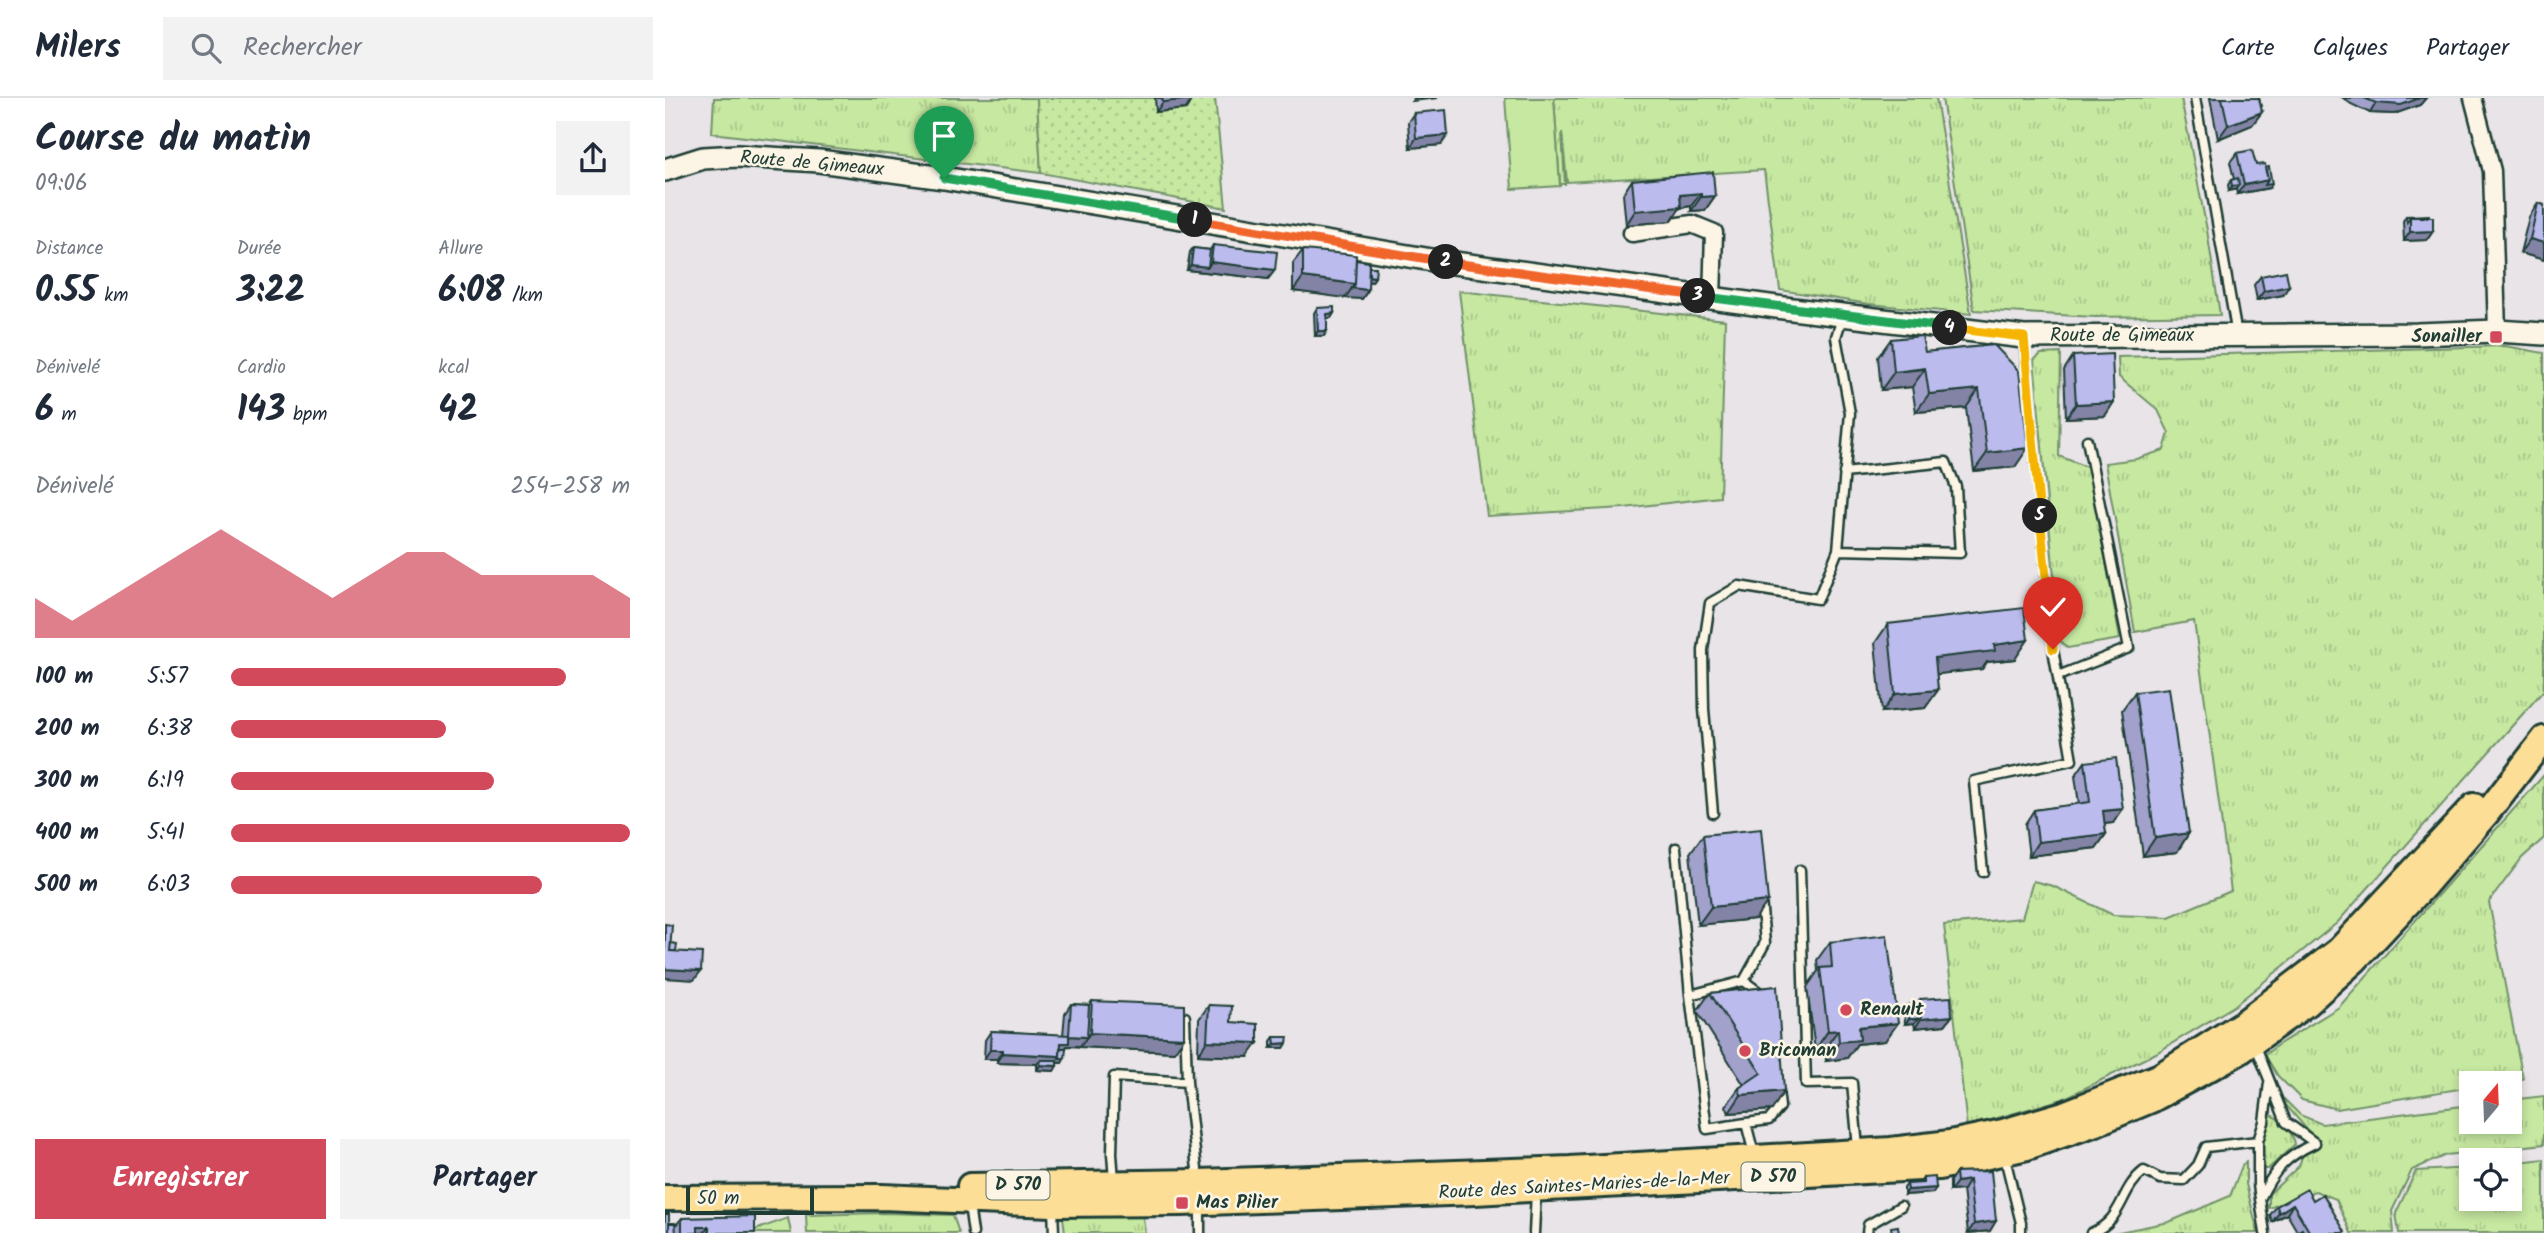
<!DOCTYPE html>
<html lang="fr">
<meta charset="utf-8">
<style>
:root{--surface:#fff;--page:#f2f2f3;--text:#1f2937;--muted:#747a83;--line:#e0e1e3;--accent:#d1495b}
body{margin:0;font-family:Kalam,sans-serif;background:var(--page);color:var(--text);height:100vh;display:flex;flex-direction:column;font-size:26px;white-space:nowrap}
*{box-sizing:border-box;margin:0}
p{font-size:23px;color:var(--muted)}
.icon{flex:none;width:38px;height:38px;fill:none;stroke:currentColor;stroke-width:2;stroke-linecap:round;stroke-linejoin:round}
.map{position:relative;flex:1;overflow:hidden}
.sheet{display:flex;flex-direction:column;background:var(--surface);width:665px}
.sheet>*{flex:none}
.needle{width:46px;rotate:19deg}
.controls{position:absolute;left:1794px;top:973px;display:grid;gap:14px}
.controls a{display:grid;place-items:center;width:63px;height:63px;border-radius:0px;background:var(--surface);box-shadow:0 4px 10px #0003;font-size:35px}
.scale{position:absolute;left:21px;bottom:18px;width:128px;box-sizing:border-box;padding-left:7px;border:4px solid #1f3d34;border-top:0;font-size:19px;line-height:24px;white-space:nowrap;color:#1f3d34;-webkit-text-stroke:5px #fcf5e5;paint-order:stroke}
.pin{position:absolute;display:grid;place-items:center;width:60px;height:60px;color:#fff;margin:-72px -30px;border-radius:50% 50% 50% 0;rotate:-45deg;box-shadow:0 0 7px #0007}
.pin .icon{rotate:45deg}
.km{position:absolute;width:35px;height:35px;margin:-18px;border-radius:50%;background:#222;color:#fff;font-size:19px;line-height:35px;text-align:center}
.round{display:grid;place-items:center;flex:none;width:74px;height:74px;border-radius:0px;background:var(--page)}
.headline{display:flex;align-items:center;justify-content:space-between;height:119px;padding:0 35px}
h1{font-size:38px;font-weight:600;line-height:52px}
.stats{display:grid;grid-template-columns:repeat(3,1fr);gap:10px;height:119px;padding:7px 35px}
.stats div{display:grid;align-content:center}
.stats b{font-size:35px;font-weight:600}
.stats small{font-size:19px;font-weight:400}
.stats p{font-size:19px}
.chart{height:196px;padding:14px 35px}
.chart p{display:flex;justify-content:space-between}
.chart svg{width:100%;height:126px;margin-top:7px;fill:var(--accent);opacity:.7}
.button{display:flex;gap:14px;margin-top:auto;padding:14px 35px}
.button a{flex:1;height:80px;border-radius:0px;background:var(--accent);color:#fff;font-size:28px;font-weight:600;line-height:80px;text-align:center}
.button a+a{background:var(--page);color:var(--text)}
ul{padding:0 35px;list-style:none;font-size:23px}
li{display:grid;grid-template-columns:112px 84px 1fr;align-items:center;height:52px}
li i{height:18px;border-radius:9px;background:var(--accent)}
header{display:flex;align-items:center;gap:42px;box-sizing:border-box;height:98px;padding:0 35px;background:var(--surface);border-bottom:2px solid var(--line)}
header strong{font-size:33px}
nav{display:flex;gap:38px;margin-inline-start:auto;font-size:24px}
.search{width:490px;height:63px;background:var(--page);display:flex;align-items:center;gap:18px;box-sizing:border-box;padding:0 24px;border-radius:0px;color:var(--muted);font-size:26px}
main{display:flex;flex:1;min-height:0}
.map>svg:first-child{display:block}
.grass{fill:url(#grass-tufts);stroke:#72926a;stroke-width:2}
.park{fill:url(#park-dots);stroke:#72926a;stroke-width:2}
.pitch{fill:#c6e8a1;stroke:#72926a;stroke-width:2}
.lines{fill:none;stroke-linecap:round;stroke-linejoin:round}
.lane-casing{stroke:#1f3d34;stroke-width:13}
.street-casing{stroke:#1f3d34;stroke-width:21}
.secondary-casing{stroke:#1f3d34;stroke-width:26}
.primary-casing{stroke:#1f3d34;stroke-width:30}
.lane{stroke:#fcf5e5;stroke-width:8}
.street{stroke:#fcf5e5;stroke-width:16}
.secondary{stroke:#fcf5e5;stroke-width:21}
.primary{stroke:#fcde96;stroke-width:24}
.wall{fill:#a1a1cc;stroke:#1f3d34;stroke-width:2}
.shaded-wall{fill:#8383a6;stroke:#1f3d34;stroke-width:2}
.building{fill:#bbbbed;stroke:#1f3d34;stroke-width:2}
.split-1-casing{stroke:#fff;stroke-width:14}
.split-2-casing{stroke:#fff;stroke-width:14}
.split-3-casing{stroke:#fff;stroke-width:14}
.split-4-casing{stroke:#fff;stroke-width:14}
.split-5-casing{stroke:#fff;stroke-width:14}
.split-6-casing{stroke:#fff;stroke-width:14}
.split-1{stroke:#22a559;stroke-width:9}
.split-2{stroke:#f0652b;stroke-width:9}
.split-3{stroke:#f0652b;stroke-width:9}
.split-4{stroke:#22a559;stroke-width:9}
.split-5{stroke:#f5b400;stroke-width:9}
.split-6{stroke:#f5b400;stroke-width:9}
.poi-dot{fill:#d1495b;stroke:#fcf5e5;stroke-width:2.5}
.labels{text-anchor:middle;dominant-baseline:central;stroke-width:5;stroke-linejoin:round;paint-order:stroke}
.shield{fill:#fcf5e5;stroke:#617469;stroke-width:2}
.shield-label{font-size:18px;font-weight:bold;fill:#1f3d34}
.street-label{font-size:19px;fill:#1f3d34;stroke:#fcf5e5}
.poi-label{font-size:19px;font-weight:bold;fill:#1f3d34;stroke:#fcf5e5;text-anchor:start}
</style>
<header>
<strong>Milers</strong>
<div class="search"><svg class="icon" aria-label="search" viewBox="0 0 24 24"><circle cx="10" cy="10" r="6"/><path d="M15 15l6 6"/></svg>Rechercher</div>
<nav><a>Carte</a><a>Calques</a><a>Partager</a></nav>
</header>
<main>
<section class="sheet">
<div class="headline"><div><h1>Course du matin</h1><p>09:06</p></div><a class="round"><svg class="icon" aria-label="share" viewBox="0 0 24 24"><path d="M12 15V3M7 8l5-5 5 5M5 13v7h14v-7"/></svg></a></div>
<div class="stats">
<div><p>Distance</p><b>0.55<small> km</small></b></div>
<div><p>Durée</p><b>3:22</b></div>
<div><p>Allure</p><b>6:08<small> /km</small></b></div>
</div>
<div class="stats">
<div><p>Dénivelé</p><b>6<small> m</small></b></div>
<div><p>Cardio</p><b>143<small> bpm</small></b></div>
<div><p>kcal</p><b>42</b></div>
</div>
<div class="chart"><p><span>Dénivelé</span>254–258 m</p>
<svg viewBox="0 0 160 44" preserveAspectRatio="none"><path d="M0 44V30L10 38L20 30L30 22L40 14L50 6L60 14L70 22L80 30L90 22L100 14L110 14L120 22L130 22L140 22L150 22L160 30V44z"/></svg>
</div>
<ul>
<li><b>100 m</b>5:57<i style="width:84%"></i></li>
<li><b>200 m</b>6:38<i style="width:54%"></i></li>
<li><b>300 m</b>6:19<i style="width:66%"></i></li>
<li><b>400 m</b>5:41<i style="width:100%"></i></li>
<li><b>500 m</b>6:03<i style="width:78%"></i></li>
</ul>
<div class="button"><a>Enregistrer</a><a>Partager</a></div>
</section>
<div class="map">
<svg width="1879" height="1135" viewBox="0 0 1879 1135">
<defs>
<pattern id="grass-tufts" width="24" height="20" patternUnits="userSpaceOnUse" patternTransform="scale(1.75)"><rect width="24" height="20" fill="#c6e8a1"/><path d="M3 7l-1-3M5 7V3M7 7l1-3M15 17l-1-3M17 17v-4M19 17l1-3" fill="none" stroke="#aac88b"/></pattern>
<pattern id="park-dots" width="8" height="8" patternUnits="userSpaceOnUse" patternTransform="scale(1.75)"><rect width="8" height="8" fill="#c6e8a1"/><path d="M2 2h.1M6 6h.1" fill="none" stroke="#aac88b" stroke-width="1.8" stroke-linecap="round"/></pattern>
</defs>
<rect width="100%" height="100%" fill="#e8e4e7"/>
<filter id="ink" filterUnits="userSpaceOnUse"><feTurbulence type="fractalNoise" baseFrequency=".0143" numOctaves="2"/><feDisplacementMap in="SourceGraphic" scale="14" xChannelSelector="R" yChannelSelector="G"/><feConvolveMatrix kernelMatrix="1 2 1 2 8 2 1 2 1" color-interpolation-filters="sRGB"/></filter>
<g filter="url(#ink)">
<path class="grass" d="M49,0h323l4,75 -329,-40z
M889,0h382l35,216 -102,-10 -89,-14 -16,-120 -197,12 -5,-50 3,52h-5z
M1277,0h239l26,132 13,85 -125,2 -121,-7z
M794,193l266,29 -5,177 -96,11 -137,8z
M1840,248l39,7v337l-207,233 -103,83 -78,47 -93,46 -96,28 -23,-202 78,-7 11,-37 20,5 60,29 56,2 62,-26 -37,-270 -59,11 -30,-169 31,-4 28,-9 5,-17 -11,-23 -39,-33 -1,-20z
M1396,255l-2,103 30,12 31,171 -52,9 -8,-7 -26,-281 7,-6z
M1879,677v63l-22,20 -33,44 34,177 -26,4h-26v4l-134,22 -35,-9 -24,-24 -13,-21 11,-9 63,-39z
M1879,998v48l-98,11 -34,15 -20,41 2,22h-43l-15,-34 -21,-8 -46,17v-14l30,-28 11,-33 -25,-29v-4l15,15 22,9 149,-19v17h38l1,-22z
M1605,1016c9,5 24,19 25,30l-27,25h-6l1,-25z
M1879,1061v74h-145l-3,-20 20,-42 55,-3v31h38l1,-36z
M1581,1064v22l12,49h-144l55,-11 61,-26 12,-30z
M219,1115l69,2 6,18h-152l-1,-18z
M398,1119h80l2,16h-80z
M123,1120l3,15h-41v-1z"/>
<path class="park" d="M372,0h178l11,110 -185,-35z"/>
<path class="pitch" d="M840,0h49l6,88 -48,3z"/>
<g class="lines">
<g class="lane-casing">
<path id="lane" d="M1530,0l42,237
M1173,452l122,3 -4,-66 -10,-25 -102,11
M1393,578l71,-28 -42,-208
M1048,715l-9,-104 -1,-59 7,-47 29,-17 79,13 20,-49 12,-137 -14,-76 6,-19
M1011,750l14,147
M1135,772l6,214 46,-1 6,65
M1318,774l-9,-91 98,-21 -19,-111 -29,-309
M1079,883l21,-38 -4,-44
M1590,946l31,78 29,21c-30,14 -41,27 -55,56
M522,984l11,96
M1081,1025l-39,6 -17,-134 54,-14 19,14
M1089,1056l-8,-31 23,-3 11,-13 -2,-17
M1339,1056l17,69v10
M449,1082l-2,-26 2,-77 73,5 -2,-65
M535,1106v29
M304,1107l4,28
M388,1110l1,25
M869,1135l2,-42
M1202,1135l1,-8 33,-19
M1426,1135c33,-13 28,-43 53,-62l16,8 24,1 14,-15 8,-18 52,-6
M1600,1135l-7,-48v-44l6,-19 5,-39"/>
</g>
<g class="street-casing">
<path id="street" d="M1808,0l19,73 5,160
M967,135l60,-9 22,9 -2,65"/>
</g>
<g class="secondary-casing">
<path id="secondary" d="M0,72l38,-12 35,-2 81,5 125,17 488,82 352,48 240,29 393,-3 80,-3 47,3"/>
</g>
<g class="primary-casing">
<path id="primary" d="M305,1088l229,-4 371,-13 321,-19 59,-7 53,-11 61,-18 96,-38 82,-52 97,-74 135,-144
M0,1100l217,-1 170,7 130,-1 293,-11 464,-25 88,-20 69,-24 55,-23 88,-48 67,-48 49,-44 70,-75 62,-72 57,-74"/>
</g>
<use href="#lane" class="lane"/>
<use href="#street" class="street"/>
<use href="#secondary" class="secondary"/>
<use href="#primary" class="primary"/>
</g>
<path class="wall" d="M490,0h37l-6,11 -30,3z
M1545,0h49l3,14 -10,13 -34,14z
M1678,0h83l-6,7 -26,9 -24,-1 -19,-9z
M749,15l27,32 -31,3 -2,-26z
M1572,55l19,12 13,23 -32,6 -1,-5 -7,2 -1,-6 3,-5 3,-1 -4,-17z
M967,82l83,16 -10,14 -14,1v-5l-11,2 -9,13 -45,4 -3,-31z
M1873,105l6,2v55l-24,-7 9,-36z
M1741,118l27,15 -6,9 -23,1 -1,-20z
M548,147l62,25 -7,9 -81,-9 3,-18 3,-4 17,2z
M638,152l53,10 13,7 3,15 -4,-1v9l-6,9 -69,-8v-28z
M1596,178l22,19 -26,5 -3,-15z
M652,210l17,5 -3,5h-4l-3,18h-9l-1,-23z
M1226,241l34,13 69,-7 21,122 -41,4 -8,-63 -50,4 -4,-25 -31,3 -3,-33z
M1408,258l32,60 -39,2 -2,-48z
M1223,526l127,35 -28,3 -5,7 -46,5 2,16 -13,18 -43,4 -7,-69z
M1470,594l54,141 -12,19 -34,4 -21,-146z
M1420,664l28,61 -9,1 2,10 -10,14 -67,8 -4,-32 9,-14 45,-6 -4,-28z
M1038,737l52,84 -57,6 -8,-72z
M1165,844l55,99 -28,3 -10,14 -21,3 -1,-13 -10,2 -8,-63 11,-16 -1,-11z
M1112,888l-5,124 -43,3 -3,-7 13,-18 5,-3 -47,-74 13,-18z
M1255,901l32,17 -7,9 -30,3 -1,-5 -9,1 -1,-15 3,-4 10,-1z
M427,903l82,51 -107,-6 -1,2 -4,15h-5l-3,8 -17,-1v-6l-40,-1v-4h-13l1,-19 6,-9 72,4 2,-22 6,-9 18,1z
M544,907l22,17 17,35 -50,-2 1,-36z
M609,939l13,6 -3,5h-13v-7z
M1326,1073l-1,60 -22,2 -5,-43 -13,1v-10l6,-9z
M1258,1080l13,10 -3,5 -29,2v-7l3,-4 13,-1z
M1648,1102l31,33h-49l2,-2 -10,-17 -15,8 -2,-7 7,-9z
M17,1120l73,15h-90l4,-10 6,3z"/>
<path class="shaded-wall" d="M749,0h24l-26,3z
M1755,0h6l-6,7 -26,9 -24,-1 6,-10z
M527,1l-6,10 -30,3 7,-10z
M1597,14l-10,13 -34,14 10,-14z
M783,37l-7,10 -31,3 6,-10z
M1603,82l4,4 -3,4 -32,6 7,-9z
M1574,87l-3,4 -7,2 3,-5z
M1036,95l-10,13 -11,2 -9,13 -45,4 9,-14 45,-16z
M1050,98l-10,14 -14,1 10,-14z
M1768,133l-6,9 -23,1 6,-9z
M1865,141l14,4v17l-24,-7z
M546,164l64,8 -7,9 -81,-9 4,-5 17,2z
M701,178l9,1 -3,5 -10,-1z
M638,179l52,7 -10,14 -52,-7z
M1624,188l-6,9 -26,5 7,-9z
M687,190l16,2 -6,9 -17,-1z
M669,215l-3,5h-7l3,-4z
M653,233h9l-3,5h-9z
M1260,271l-13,18 -31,3 13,-18z
M1314,291l-13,19 -50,4 13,-18z
M1449,304l-9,14 -39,2 10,-14z
M1363,350l-13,19 -41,4 13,-18z
M1363,542l-13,19 -28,3 -5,7 -60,7 13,-18 59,-13z
M1273,592l-13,18 -43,4 13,-18z
M1458,711l-10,14 -20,2 10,-14z
M1524,735l-12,19 -34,4 12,-18z
M1441,736l-10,14 -67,8 9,-14z
M1103,803l-13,18 -57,6 13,-18z
M0,871l36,2 -7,9 -29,-2z
M1287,918l-7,9 -30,3 6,-9z
M1244,921h9l-4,4 -9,1z
M1233,925l-13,18 -28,3 -10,14 -21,3 13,-19 20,-15z
M1173,932l-13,18 -10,2 13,-19z
M425,935l94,5 -10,14 -94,-5z
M404,938l18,1 -7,9h-13l-5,7h-5l4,-10z
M542,943l51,2 -10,14 -50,-2z
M622,945l-3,5h-13l4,-4z
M325,952h13l-6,9h-13z
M338,955l57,3 5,2 -3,5 -21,-3 -4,4 -40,-1z
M375,967l17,1 -3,5 -17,-1z
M1119,993l-12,19 -43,3 12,-18z
M1304,1082l-6,10 -13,1 7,-9z
M1271,1090l-3,5 -29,2 4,-5z
M1628,1106l-6,10 -15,8 7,-9z
M1331,1123l-6,10 -22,2 6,-9z
M33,1129h11l-5,6h-10z"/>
<path class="building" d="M497,0h30v1l-29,3z
M1557,0h37l3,14 -34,13z
M1699,0h56l-19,7 -25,-2z
M781,12l2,25 -32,3 -2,-25z
M1587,52l4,15 9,-1 3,16 -24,5 -7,-32z
M1604,69l3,17 -7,1 3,-5 -3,-12z
M1048,74l2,24 -14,1v-4l-21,2 1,12 -46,4 -3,-31z
M1573,80l1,7 -7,1 -1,-6z
M1873,105l6,2v38l-14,-4z
M1764,117v2h-19l-3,5 -1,-6z
M1745,119h23v14l-23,1z
M548,147l64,7 -2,18 -64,-8z
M528,150l17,2 -2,17 -17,-2z
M638,152l53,5 -1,29 -52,-7z
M691,162l13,2 -1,28 -16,-2 3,-4z
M704,169h7l-1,10 -6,-1z
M1621,173l3,15 -25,5 -3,-15z
M669,209v6l-7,1v17h-9l-1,-23z
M1257,238l3,16 69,-7 25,26 9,77 -41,5 -8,-64 -50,5 -4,-26 -31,4 -3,-33z
M1447,256l2,48 -38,2 -3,-48z
M1359,510l4,32 -34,5 1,6 -60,7 3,32 -43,4 -7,-70z
M1504,590l20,145 -34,5 -20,-146z
M1451,660l7,51 -20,2 3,23 -68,8 -4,-32 56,-8 -5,-40z
M1096,731l7,72 -57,6 -8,-72z
M0,826l7,1 -2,26 32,2 -1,18 -36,-2z
M1222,837l11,88 -39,4 1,13 -21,2 -1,-12 -10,1 -8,-63 12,-1 -2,-25z
M6,845l6,1 -1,7h-6z
M1112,888l7,105 -43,4 -2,-7 22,-15 -51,-80z
M1286,899l1,19 -31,3 -1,-20z
M427,903l92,4v33l-94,-5z
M406,906l18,1 -2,32 -18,-1v7h-8l-1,13 -57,-3v-3h-13l1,-19 78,4z
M1252,906l1,15h-9l-2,-14z
M544,907l23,1 -1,16 27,2v19l-51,-2z
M609,939h14l-1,6 -12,1z
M395,950h6l-1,10h-6l1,-2z
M376,962h16v6l-17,-1z
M1326,1073l5,50 -22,3 -5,-44 -12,2 -1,-10z
M1270,1079l1,11 -28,2 -1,-6 16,-1v-5z
M1642,1091l6,11 10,-6 22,38 -3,1h-32l-17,-29 -14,9 -2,-7z
M0,1116h4v19h-4z
M90,1118v17h-46v-6h-11v6h-16v-15z
M4,1125h6l1,10h-7z
M1233,1128l1,7h-7l-1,-6z
M1637,1131l2,4h-9z"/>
</g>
<g class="lines" filter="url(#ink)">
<g class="split-1-casing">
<path id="split-1" d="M279,80l251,42"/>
</g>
<g class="split-2-casing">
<path id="split-2" d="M530,122l251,42"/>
</g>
<g class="split-3-casing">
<path id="split-3" d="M781,164l252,34"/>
</g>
<g class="split-4-casing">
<path id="split-4" d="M1033,198l252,32"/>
</g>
<g class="split-5-casing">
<path id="split-5" d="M1285,230l74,9 16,179"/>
</g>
<g class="split-6-casing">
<path id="split-6" d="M1375,418l13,133"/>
</g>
<use href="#split-1" class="split-1"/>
<use href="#split-2" class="split-2"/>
<use href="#split-3" class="split-3"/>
<use href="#split-4" class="split-4"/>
<use href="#split-5" class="split-5"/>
<use href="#split-6" class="split-6"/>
</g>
<g class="poi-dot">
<rect x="1824" y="232" width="14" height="14" rx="3.5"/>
<circle cx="1181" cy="912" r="7"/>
<circle cx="1080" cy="953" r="7"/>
<rect x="510" y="1098" width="14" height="14" rx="3.5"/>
</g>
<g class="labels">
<g class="shield">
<rect x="1076.5" y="1064.5" width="63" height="29" rx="5"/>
<rect x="321.5" y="1072.5" width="63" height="29" rx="5"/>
</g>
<g class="shield-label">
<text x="1108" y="1079">D 570</text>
<text x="353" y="1087">D 570</text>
</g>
<g class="street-label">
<text transform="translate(147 66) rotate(5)">Route de Gimeaux</text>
<text x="1457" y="238">Route de Gimeaux</text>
<text transform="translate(919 1088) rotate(-3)">Route des Saintes-Maries-de-la-Mer</text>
</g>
<g class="poi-label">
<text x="1817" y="239" text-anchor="end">Sonailler</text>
<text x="1195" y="912">Renault</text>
<text x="1094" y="953">Bricoman</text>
<text x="531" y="1105">Mas Pilier</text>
</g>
</g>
</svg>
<div class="controls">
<a><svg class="needle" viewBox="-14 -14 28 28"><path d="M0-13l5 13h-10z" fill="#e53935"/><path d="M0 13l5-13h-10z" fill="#747a83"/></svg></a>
<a><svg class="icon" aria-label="locate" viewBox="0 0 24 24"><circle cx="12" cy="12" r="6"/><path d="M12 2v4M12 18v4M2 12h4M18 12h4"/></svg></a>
</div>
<div class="scale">50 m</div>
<div class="pin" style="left:279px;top:80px;background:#1e9e55"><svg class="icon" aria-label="arrive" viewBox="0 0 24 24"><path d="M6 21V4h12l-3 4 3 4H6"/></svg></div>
<div class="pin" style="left:1388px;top:551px;background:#d93025"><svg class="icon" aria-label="check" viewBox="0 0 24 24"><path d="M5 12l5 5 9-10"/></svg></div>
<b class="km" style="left:530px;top:122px">1</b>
<b class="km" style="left:781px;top:164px">2</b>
<b class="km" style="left:1033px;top:198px">3</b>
<b class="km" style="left:1285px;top:230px">4</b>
<b class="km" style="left:1375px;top:418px">5</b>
</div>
</main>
